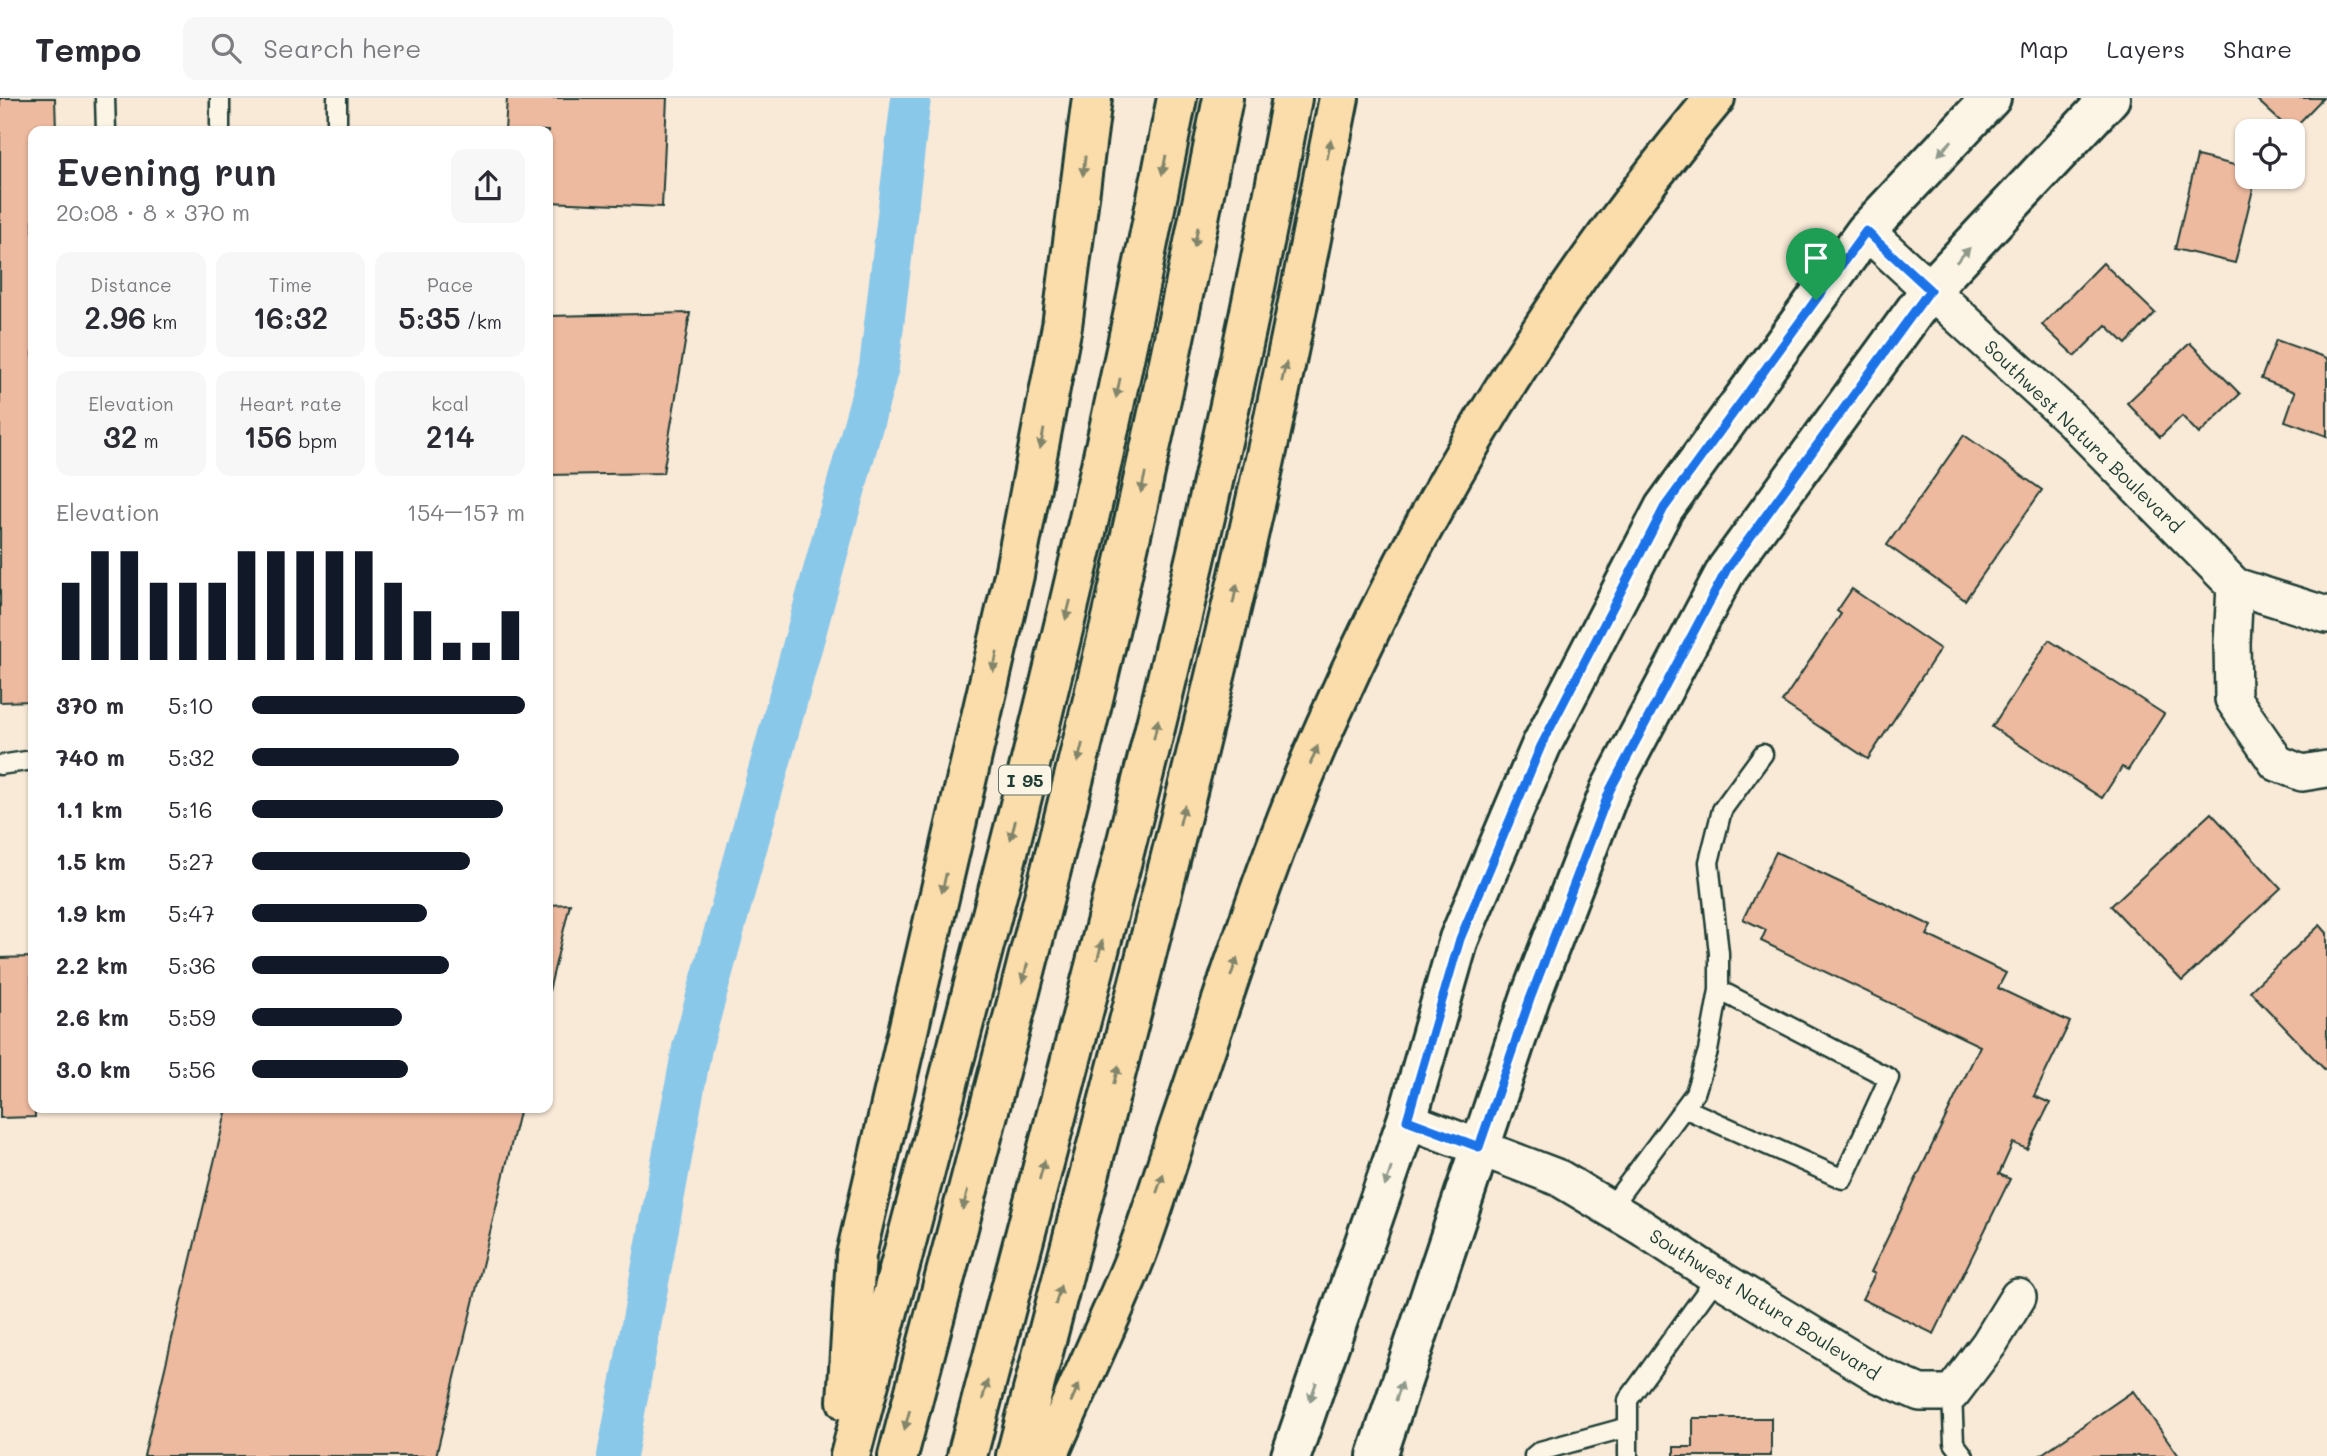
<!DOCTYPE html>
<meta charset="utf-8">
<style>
:root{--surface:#fff;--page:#f7f7f7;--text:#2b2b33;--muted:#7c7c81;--line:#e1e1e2;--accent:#111827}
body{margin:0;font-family:Mali,sans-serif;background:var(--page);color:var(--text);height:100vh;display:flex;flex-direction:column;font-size:26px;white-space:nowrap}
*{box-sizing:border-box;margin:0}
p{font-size:23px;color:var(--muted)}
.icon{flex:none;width:38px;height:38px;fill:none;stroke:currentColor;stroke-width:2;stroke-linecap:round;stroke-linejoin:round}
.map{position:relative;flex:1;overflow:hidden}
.details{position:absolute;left:28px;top:28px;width:525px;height:987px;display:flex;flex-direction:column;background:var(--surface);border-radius:14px;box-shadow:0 2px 5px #0004}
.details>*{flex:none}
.controls{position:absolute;left:2235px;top:21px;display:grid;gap:14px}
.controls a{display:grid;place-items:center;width:70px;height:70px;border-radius:14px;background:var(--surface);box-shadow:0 2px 5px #0004;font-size:35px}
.pin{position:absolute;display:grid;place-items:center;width:60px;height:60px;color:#fff;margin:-72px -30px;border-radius:50% 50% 50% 0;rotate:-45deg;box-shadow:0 0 7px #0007}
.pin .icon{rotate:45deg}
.round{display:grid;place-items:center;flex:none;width:74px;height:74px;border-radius:14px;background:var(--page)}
.headline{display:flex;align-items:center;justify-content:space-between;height:119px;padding:0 28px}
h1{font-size:38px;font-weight:600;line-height:52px}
.figures{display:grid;grid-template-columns:repeat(3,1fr);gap:10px;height:119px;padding:7px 28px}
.figures div{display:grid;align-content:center;border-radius:14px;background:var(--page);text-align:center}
.figures b{font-size:30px;font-weight:600}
.figures small{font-size:19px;font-weight:400}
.figures p{font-size:19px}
.chart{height:196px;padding:14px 28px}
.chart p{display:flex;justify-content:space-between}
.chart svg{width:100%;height:126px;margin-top:7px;stroke:var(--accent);stroke-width:6}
ul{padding:0 28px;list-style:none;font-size:23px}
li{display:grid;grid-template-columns:112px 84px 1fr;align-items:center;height:52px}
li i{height:18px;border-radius:9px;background:var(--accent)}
header{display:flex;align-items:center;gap:42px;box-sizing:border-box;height:98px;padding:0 35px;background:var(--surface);border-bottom:2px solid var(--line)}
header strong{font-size:33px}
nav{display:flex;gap:38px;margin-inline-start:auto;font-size:24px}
.search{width:490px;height:63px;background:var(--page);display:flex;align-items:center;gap:18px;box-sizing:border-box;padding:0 24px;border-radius:14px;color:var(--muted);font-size:26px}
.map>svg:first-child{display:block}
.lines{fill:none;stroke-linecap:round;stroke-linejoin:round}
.canal{stroke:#8ac8ea;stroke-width:40}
.building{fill:#edb99f;stroke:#1f3d34;stroke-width:2}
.service-casing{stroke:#1f3d34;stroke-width:23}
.minor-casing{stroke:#1f3d34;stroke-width:40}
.tertiary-casing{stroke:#1f3d34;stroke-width:44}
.motorway-casing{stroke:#1f3d34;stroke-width:44}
.service{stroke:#fcf5e5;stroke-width:18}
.minor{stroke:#fcf5e5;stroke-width:35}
.tertiary{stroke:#fcf5e5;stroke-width:38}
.motorway{stroke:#faddab;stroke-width:38}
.oneway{fill:#8e998c}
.oneway2{fill:#82856a}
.route-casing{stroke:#fff;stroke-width:14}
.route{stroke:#1a73e8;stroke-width:9}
.labels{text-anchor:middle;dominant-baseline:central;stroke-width:5;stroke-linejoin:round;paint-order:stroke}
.shield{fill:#fcf5e5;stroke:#617469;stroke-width:2}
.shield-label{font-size:18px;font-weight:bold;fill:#1f3d34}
.street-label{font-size:19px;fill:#1f3d34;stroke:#fcf5e5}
</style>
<header>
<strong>Tempo</strong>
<div class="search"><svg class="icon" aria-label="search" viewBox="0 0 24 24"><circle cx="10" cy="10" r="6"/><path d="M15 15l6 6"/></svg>Search here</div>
<nav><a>Map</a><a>Layers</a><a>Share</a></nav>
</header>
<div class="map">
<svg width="2327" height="1358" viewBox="0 0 2327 1358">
<rect width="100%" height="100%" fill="#f9e9d7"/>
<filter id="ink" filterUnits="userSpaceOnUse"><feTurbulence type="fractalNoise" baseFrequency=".0143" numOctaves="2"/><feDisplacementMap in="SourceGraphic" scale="14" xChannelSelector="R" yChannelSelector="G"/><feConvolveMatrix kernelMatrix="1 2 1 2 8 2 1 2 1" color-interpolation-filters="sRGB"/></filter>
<g filter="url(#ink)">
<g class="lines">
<path class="canal" d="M617,1358l75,-408 187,-681 32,-269"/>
</g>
<path class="building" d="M0,0h55l1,33h-23v570l-33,1z
M507,0h160l-5,109 -114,-5v-71h-43z
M2255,0h68l-32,33z
M2197,58l50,12v9h9l-21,86 -60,-14z
M2103,165l52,50 -29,31 -20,-19 -31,31 -33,-31z
M690,215l-27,160 -115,2v-159z
M2276,242l51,18v78l-42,-15 10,-29 -34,-13z
M2190,245l50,51 -41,40 -17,-18 -22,21 -33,-34z
M1964,337l78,55 -77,110 -78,-55z
M1852,491l88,60 -72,110 -86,-57 59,-88 -4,-3z
M2049,542l115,74 -36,56 -6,-3 -20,31 -110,-71z
M2211,715l70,75 -99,93 -71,-75z
M1776,754l156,74 -5,9 79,38 -8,15 72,34 -36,74 16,7 -23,46 -14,-6 -14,31 11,5 -76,155 -72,-35 13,-25 -4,-2 109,-226 -219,-105 5,-11 -23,-11z
M570,806l-22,91v-90z
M2320,827l7,8v139l-77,-81z
M31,859l4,160 -35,1v-160z
M227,1010h293l-84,348h-292z
M2133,1293l46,65h-140z
M1693,1320h78v38h-97v-9h19z"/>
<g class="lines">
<g class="service-casing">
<path id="service" d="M105,0l1,33
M220,0v33
M337,0v33
M0,667l33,-5
M1684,1010l159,71 46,-101 -170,-88
M1610,1110l85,-115 13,-42 11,-61v-37l-10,-91 13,-52 41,-56
M1952,1295l2,50 10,13
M1534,1358l6,-5 88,-24
M1628,1358v-56l89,-123"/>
</g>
<g class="minor-casing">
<path id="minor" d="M1866,133l205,188 164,167 92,29
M2235,488l-3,57 1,56 44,64 25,10 25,-4
M1407,1022l152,58 82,49 76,50 162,98 41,18h32l37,-49 29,-47"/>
</g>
<g class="tertiary-casing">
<path id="tertiary" d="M1291,1358l116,-336 52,-181 82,-193 123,-238 202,-277 125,-133
M1377,1358l153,-458 80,-208 117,-221 203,-279 180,-192"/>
</g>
<g class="motorway-casing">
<path id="motorway" d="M847,1303l9,-146 158,-680 48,-249 30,-228
M850,1358c76,-292 156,-583 225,-877 38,-160 70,-320 102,-481
M898,1358c66,-253 135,-506 196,-761 47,-198 90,-397 129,-597
M967,1358c118,-450 241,-900 325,-1358
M1016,1358c73,-281 148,-561 214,-843 41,-171 75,-343 109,-515
M1048,1358c29,-68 62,-135 89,-203 16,-43 29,-87 44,-131 45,-132 87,-267 144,-395 100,-226 231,-440 390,-629"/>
</g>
<use href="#service" class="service"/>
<use href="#minor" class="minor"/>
<use href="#tertiary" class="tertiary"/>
<use href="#motorway" class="motorway"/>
</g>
<defs><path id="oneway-solid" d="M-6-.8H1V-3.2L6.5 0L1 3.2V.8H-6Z" transform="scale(1.75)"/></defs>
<g class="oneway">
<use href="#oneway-solid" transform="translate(1945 50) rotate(133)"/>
<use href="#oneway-solid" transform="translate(1963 157) rotate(-47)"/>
<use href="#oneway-solid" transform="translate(1388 1079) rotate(109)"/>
<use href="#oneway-solid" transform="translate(1399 1293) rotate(-72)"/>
<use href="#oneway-solid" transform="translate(1313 1294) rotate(109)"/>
</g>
<g class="oneway2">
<use href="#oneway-solid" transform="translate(1329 51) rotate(-79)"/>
<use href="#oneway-solid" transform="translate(1164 67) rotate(101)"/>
<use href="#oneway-solid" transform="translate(1084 68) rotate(97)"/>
<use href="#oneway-solid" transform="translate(1196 139) rotate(101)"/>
<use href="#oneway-solid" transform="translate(1284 274) rotate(-77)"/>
<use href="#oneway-solid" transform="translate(1118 290) rotate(102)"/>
<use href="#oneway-solid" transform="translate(1042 341) rotate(101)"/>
<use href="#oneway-solid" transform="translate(1143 385) rotate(103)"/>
<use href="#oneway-solid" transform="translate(1235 496) rotate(-78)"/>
<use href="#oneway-solid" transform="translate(1068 512) rotate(104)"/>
<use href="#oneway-solid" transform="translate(995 564) rotate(102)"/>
<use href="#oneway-solid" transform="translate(1156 631) rotate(-77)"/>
<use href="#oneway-solid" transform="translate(1080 655) rotate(104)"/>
<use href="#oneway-solid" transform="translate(1314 657) rotate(-68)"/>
<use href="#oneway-solid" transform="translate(1182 717) rotate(-76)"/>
<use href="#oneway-solid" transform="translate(1013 732) rotate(104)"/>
<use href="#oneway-solid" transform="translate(944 785) rotate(103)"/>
<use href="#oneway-solid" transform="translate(1100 852) rotate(-76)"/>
<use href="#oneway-solid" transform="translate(1234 869) rotate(-71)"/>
<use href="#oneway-solid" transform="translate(1025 875) rotate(105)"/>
<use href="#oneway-solid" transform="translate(1116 977) rotate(-75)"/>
<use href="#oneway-solid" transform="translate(1042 1072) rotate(-75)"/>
<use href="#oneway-solid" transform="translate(1160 1085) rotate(-71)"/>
<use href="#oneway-solid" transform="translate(965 1102) rotate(105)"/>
<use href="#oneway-solid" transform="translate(1058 1197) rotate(-75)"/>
<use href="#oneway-solid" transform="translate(985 1292) rotate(-75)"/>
<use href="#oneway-solid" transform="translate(1075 1295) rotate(-66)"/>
<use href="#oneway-solid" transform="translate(907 1322) rotate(105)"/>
</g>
</g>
<g class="lines" filter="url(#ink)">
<g class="route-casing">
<path id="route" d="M1866,133l64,59 -203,279 -117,221 -80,209 -51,148 -72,-27 53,-181 81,-193 123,-238z"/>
</g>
<use href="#route" class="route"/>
</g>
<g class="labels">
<rect class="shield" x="999" y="667.5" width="52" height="29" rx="5"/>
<g class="shield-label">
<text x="1025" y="682">I 95</text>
</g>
<g class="street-label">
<text transform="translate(2084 338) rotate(44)">Southwest Natura Boulevard</text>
<text transform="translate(1765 1206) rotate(32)">Southwest Natura Boulevard</text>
</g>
</g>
</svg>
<div class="controls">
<a><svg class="icon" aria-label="locate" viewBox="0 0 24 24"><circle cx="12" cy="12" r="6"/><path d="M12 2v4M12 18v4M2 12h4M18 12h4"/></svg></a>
</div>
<div class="pin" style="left:1816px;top:202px;background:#1e9e55"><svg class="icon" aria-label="arrive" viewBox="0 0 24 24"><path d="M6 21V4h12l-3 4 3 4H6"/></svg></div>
<section class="details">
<div class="headline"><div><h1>Evening run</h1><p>20:08 · 8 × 370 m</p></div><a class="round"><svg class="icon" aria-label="share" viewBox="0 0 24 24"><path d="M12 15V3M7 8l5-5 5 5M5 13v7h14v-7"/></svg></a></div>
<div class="figures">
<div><p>Distance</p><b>2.96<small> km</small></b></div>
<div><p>Time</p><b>16:32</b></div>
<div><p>Pace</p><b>5:35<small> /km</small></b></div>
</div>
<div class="figures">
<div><p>Elevation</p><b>32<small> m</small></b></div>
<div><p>Heart rate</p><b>156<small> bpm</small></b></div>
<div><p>kcal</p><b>214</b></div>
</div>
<div class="chart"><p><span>Elevation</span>154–157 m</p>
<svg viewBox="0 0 160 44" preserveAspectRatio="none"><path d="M5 44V17M15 44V6M25 44V6M35 44V17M45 44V17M55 44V17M65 44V6M75 44V6M85 44V6M95 44V6M105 44V6M115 44V17M125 44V27M135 44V38M145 44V38M155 44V27"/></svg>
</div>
<ul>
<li><b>370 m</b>5:10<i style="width:100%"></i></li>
<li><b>740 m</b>5:32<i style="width:76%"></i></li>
<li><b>1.1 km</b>5:16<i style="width:92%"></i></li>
<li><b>1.5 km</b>5:27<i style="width:80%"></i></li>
<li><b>1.9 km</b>5:47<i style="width:64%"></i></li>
<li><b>2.2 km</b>5:36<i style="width:72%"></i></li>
<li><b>2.6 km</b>5:59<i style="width:55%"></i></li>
<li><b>3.0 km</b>5:56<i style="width:57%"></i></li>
</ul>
</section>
</div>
